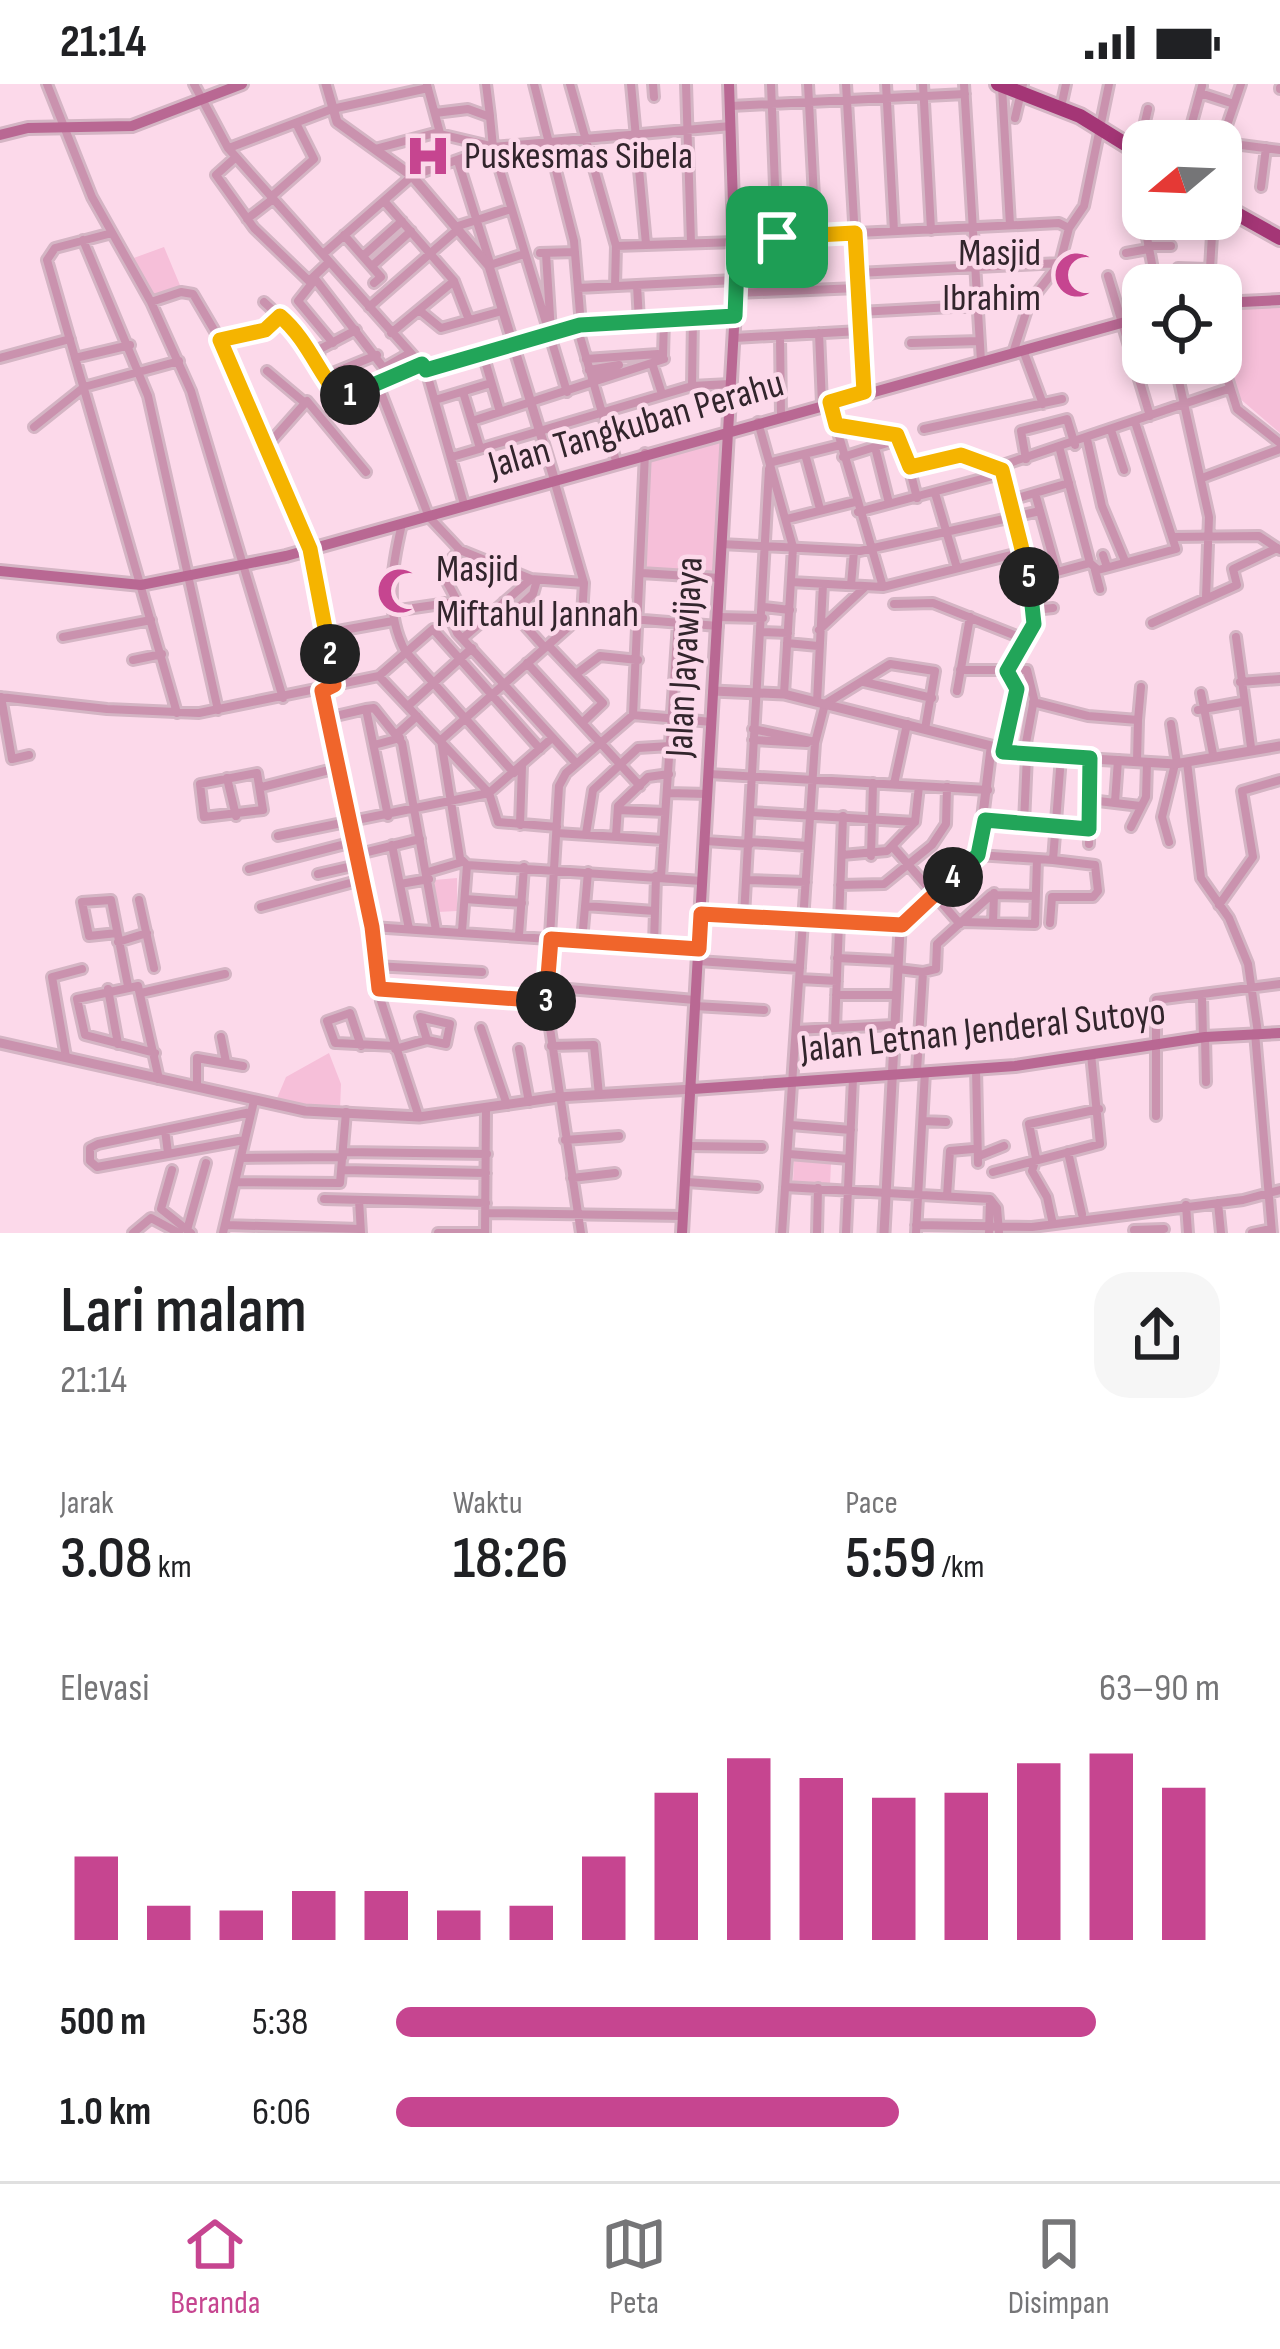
<!DOCTYPE html>
<html lang="id">
<meta charset="utf-8">
<style>
:root{--surface:#fff;--page:#f6f6f6;--text:#202124;--muted:#757577;--line:#e0e0e0;--accent:#c64590}
body{margin:0;font-family:"Sofia Sans Condensed",sans-serif;background:var(--page);color:var(--text);height:100vh;display:flex;flex-direction:column;font-size:45px;white-space:nowrap}
*{box-sizing:border-box;margin:0}
p{font-size:39px;color:var(--muted)}
.icon{flex:none;width:66px;height:66px;fill:none;stroke:currentColor;stroke-width:2;stroke-linecap:round;stroke-linejoin:round}
.map{position:relative;height:1149px;overflow:hidden}
.side{display:flex;flex-direction:column;background:var(--surface);flex:1}
.side>*{flex:none}
.needle{width:78px;rotate:251deg}
.fabs{position:absolute;left:1122px;top:36px;display:grid;gap:24px}
.fabs a{display:grid;place-items:center;width:120px;height:120px;border-radius:24px;background:var(--surface);box-shadow:0 6px 18px #0003;font-size:60px}
.pin{position:absolute;display:grid;place-items:center;width:102px;height:102px;color:#fff;margin:-51px;border-radius:24px;box-shadow:0 6px 18px #0006}
.km{position:absolute;width:60px;height:60px;margin:-30px;border-radius:50%;background:#222;color:#fff;font-size:33px;line-height:60px;text-align:center}
.round{display:grid;place-items:center;flex:none;width:126px;height:126px;border-radius:36px;background:var(--page)}
.summary{display:flex;align-items:center;justify-content:space-between;height:204px;padding:0 60px}
h1{font-size:66px;font-weight:600;line-height:90px}
.figures{display:grid;grid-template-columns:repeat(3,1fr);gap:18px;height:204px;padding:12px 60px}
.figures div{display:grid;align-content:center}
.figures b{font-size:60px;font-weight:600}
.figures small{font-size:33px;font-weight:400}
.figures p{font-size:33px}
.chart{height:336px;padding:24px 60px}
.chart p{display:flex;justify-content:space-between}
.chart svg{width:100%;height:216px;margin-top:12px;stroke:var(--accent);stroke-width:6}
ul{padding:0 60px;list-style:none;font-size:39px}
li{display:grid;grid-template-columns:192px 144px 1fr;align-items:center;height:90px}
li i{height:30px;border-radius:15px;background:var(--accent)}
.status{display:flex;justify-content:space-between;align-items:center;height:84px;padding:0 60px;background:var(--surface);direction:ltr}
.status svg{height:33px;fill:currentColor}
.tabs{display:flex;justify-content:space-around;align-items:center;height:168px;border-top:3px solid var(--line);background:var(--surface);font-size:33px;color:var(--muted)}
.tabs a{display:grid;justify-items:center;gap:6px}
.tabs .active{color:var(--accent)}
.map>svg:first-child{display:block}
.green{fill:#f6bfd9}
.lines{fill:none;stroke-linecap:round;stroke-linejoin:round}
.minor-casing{stroke:#d4b5c4;stroke-width:14}
.tertiary-casing{stroke:#d4b5c4;stroke-width:15}
.secondary-casing{stroke:#d4b5c4;stroke-width:16}
.trunk-casing{stroke:#d4b5c4;stroke-width:20}
.minor{stroke:#ca92ae;stroke-width:8}
.tertiary{stroke:#ca92ae;stroke-width:9}
.secondary{stroke:#b96893;stroke-width:10}
.trunk{stroke:#a43676;stroke-width:14}
.split-1-casing{stroke:#fff;stroke-width:24}
.split-2-casing{stroke:#fff;stroke-width:24}
.split-3-casing{stroke:#fff;stroke-width:24}
.split-4-casing{stroke:#fff;stroke-width:24}
.split-5-casing{stroke:#fff;stroke-width:24}
.split-6-casing{stroke:#fff;stroke-width:24}
.split-1{stroke:#22a559;stroke-width:15}
.split-2{stroke:#f5b400;stroke-width:15}
.split-3{stroke:#f0652b;stroke-width:15}
.split-4{stroke:#f0652b;stroke-width:15}
.split-5{stroke:#22a559;stroke-width:15}
.split-6{stroke:#f5b400;stroke-width:15}
.labels{text-anchor:middle;dominant-baseline:central;stroke-width:9;stroke-linejoin:round;paint-order:stroke}
.poi-label{font-size:39px;fill:#32252c;stroke:#fcd9ea;text-anchor:start}
.street-label{font-size:39px;fill:#32252c;stroke:#fcd9ea}
</style>
<div class="status"><b>21:14</b><svg viewBox="0 0 49 12"><path d="M0 12V9h3v3zM5 12V6h3v6zM10 12V3h3v9zM15 12V0h3v12zM26 1h20v11H26zM47 4h2v5h-2z"/></svg></div>
<div class="map">
<svg width="1280" height="1149" viewBox="0 0 1280 1149">
<rect width="100%" height="100%" fill="#fcd9ea"/>
<path class="green" d="M164,163l18,43 -30,11 -21,-42z
M1280,222v127l-42,-36 -17,-81 5,-8z
M725,352l-8,138 -72,-3 6,-112z
M457,794v33l-19,1 -4,-32z
M329,969l12,31 -1,26 -65,-7 11,-26z
M794,1076l37,3 -1,22 -37,-3z"/>
<g class="lines">
<g class="minor-casing">
<path id="minor" d="M47,0l45,113 59,105 40,89 92,307
M194,0l34,64 198,222 38,134
M486,0l4,32
M534,0l40,157 7,84
M570,0l46,162 -1,40
M631,0l15,160
M653,0l1,13
M686,0l5,159
M771,0l6,153
M808,0l8,151
M846,0l18,308
M886,0l8,147
M923,0l8,146
M964,0l17,277
M427,1l13,48
M1002,3l8,138
M1280,5v-1
M1200,9l34,11
M731,22l234,-12
M1061,23l5,-23
M1148,25l-14,60 22,116
M435,29l33,-4 22,8 3,30 74,245
M1015,34l8,-34
M1188,54l92,12
M1222,56l19,-56
M1187,57l15,-55
M229,64l103,-39 96,-21
M375,65l60,-16 55,13
M236,73l-20,18 38,53 55,53 20,-19
M458,77l32,102
M1261,103l5,-39
M271,113l43,-38 -18,-36
M384,117l70,80 15,39
M247,135l26,-20
M455,143l56,-18
M112,149l-57,15 -8,12 130,453
M344,151l37,42 -7,6
M738,155l321,-16 10,5
M83,156l65,156 70,314
M616,162l120,-4
M1148,162h23
M540,169l35,-1
M1126,169l22,-4
M323,170l89,-78 81,-29 238,-21
M546,170l5,78
M363,172l39,-35
M490,181l34,-11
M372,182l39,-35
M1178,184l29,1
M857,189l203,-10
M1108,192l42,140
M316,196l77,100
M313,198l-15,19 35,42
M637,201l2,36
M1209,201l4,-66
M578,204l157,-8
M736,209l122,-5
M151,218l30,-10 12,2 27,46 90,209 24,136
M264,218c34,30 48,63 76,96l82,-33
M369,223l88,-77
M419,226l22,18 61,-17
M859,228l170,-9
M577,242l39,135
M391,249l63,-52
M819,249l3,71
M780,252l1,79
M734,254l126,-7
M220,256l44,-10 16,-14
M911,259l68,-2
M1023,266l20,54
M1013,269l16,-50 31,-40 9,-35 15,-22 25,-122
M483,270l17,58
M663,272l1,-37
M0,274l70,-19
M75,274l55,-13
M1221,274l16,51 43,34
M1175,279l34,154 -3,81
M318,282l2,-17 36,-19
M387,282l23,-13
M653,282l9,28
M426,286l155,-45 154,-9
M589,286l30,-5 -27,14
M267,287l38,32
M323,293l54,-22
M378,301l51,132 31,33 71,29
M692,302l1,-69
M463,308l17,56
M435,316l56,-17
M830,321l53,182
M472,337l192,-62 -6,-5 -72,5
M758,338l35,125 -9,147
M836,341l66,14
M34,343l50,-40 95,-26
M924,345l138,-30
M1111,346l13,40
M902,355l15,59
M1087,355l15,67 23,55
M267,362l40,-45 59,71
M875,363l14,56
M1060,366l30,113
M805,370l15,55
M452,373l240,-71 38,-2
M843,373l57,-18
M1026,375l-5,-28 46,-12 8,26
M910,383l51,-12 35,12
M996,383c16,12 42,132 38,155 -3,19 -15,34 -27,50l9,27 -13,53
M997,383l231,-78
M1202,394l78,-29
M554,396l30,103 -2,32
M935,409l22,75
M1035,409l22,79
M1011,416l58,-17
M858,428l146,-39
M787,435l68,-17
M402,440c-10,42 -18,87 3,127l109,122
M1173,453l86,-1 21,14
M721,460l139,7 180,-40
M460,466l-14,15 1,17 25,47
M1103,471l4,12
M1090,479l8,7 78,-21 -41,-127
M1026,480l31,8 33,-9
M1095,486l5,19
M641,489l79,5
M791,498l92,5 140,-35
M851,501l3,-34
M504,518l41,46
M444,519l13,30 119,130
M894,520l39,-1 96,38
M764,523l26,3
M1034,526l19,-2
M393,527l55,-8
M514,528l19,-18 4,-14
M582,531l136,11
M718,533l45,1
M1152,539l85,-38 -4,-16 44,-21
M819,546l45,-42
M762,548l26,1
M327,549l66,-12
M63,553l88,-17
M1236,553l15,110
M463,554l68,-59 53,4
M787,559l31,3
M548,561l55,58 -20,19
M133,576l29,-6
M527,579l113,123
M960,586h67l7,29 -10,55
M576,590l24,-18 38,4
M379,592l54,-47 107,120
M864,598l68,16
M1240,598l40,-3
M322,607l50,236 9,74 38,116
M957,607l13,-74
M1201,609l12,61
M0,613l107,12 92,4 180,-37 110,117 9,29 59,5
M1,613l11,62 17,-4
M817,618l6,-118
M1033,618l55,14 50,4 -1,41
M408,622l64,-58
M366,625l8,-1 28,35 34,187
M366,625l22,107
M1198,626l44,-8
M633,631l12,-262
M633,631l79,7
M327,634l39,-9
M1138,636l3,-33
M1171,640l6,39
M753,645l62,13
M397,650l20,-18
M441,656l141,-125
M441,656l19,118 7,7
M753,656l54,3
M374,661l26,-7
M1187,678l14,116 28,40 19,46 10,69
M257,689l6,37 -59,7 -4,-33z
M709,690l279,16
M227,694l9,38
M894,700l13,-60
M262,703l75,-19
M668,709l40,1
M1090,716l50,6
M1115,718l3,-42
M618,726l47,2
M750,728l165,10
M985,736l104,9
M1024,739l3,-68
M520,741l2,-59
M1131,743l15,-30 1,-34
M557,749l106,7
M586,750l7,-44 45,-42 32,-2
M278,752l211,-43 63,-55
M616,752l2,-30 30,-29 21,-3
M706,757l44,3
M750,758l58,4
M1169,758l-7,-25 13,-53
M1089,760l1,-86
M392,761l17,84
M892,762l68,78
M355,771l65,-16
M842,771l45,-4 28,-29 4,-36
M978,771l75,5 8,-103
M871,772l2,-73
M467,781l235,16
M249,785l104,-27
M428,788l34,-10
M318,790l39,-9
M661,793l17,-254
M747,796l59,2
M400,800l29,-5
M840,801l44,-1 48,-39 14,-21 1,-37
M465,815l57,4
M139,816l15,68
M1219,821l34,-48 -11,-66 38,-11
M585,822l70,5
M261,823l100,-27
M701,830l200,11
M744,832l25,-447 3,-7 68,-17
M964,838l71,2 2,-65
M993,839l1,-30
M1050,839l2,-26h41l5,-6 -3,-26 -42,-5
M372,843l326,22
M462,847l5,-66
M117,849l-28,3 -7,-34 29,-2 17,86
M519,851l5,-68
M582,857l6,-69
M118,858l29,-9
M654,861l2,-69
M837,874l61,3
M698,877l102,7
M375,882l107,6
M898,885l25,3
M923,888l13,-3 1,-25 54,-49 44,1
M800,895l37,2
M546,903l149,13
M108,905l10,55
M380,905l166,13
M141,909l84,-19
M836,911h60
M1202,914l1,39
M695,922l69,4
M481,944l26,77
M835,944l8,-212
M796,946l97,-5
M1255,949l17,200
M221,953l5,25
M1205,953l1,45
M361,962l-11,-33 -23,8 8,22h2l57,3
M551,962l43,-1 5,50
M395,965l32,-9 -7,-23 30,7 -4,20 -19,-4
M519,965l10,53
M155,969l-70,-18 -8,-36 61,-13 21,93
M66,973l-14,-80 30,-8
M976,984l2,95
M917,987l6,-99
M197,1003v-29l46,8
M1156,1032v-116l124,-16
M923,1037l23,1
M791,1041l60,5
M165,1046l3,23
M244,1056l-147,27 -7,-6v-13l8,-4 153,-32
M565,1056l54,-4
M689,1062l73,1
M343,1068l144,2
M1068,1068l14,62
M789,1070l60,5
M979,1072l25,-10
M241,1074l102,-1
M172,1086l-11,39 30,24
M343,1086l143,3
M993,1088l107,-28 -9,-90
M572,1094l43,-5
M235,1098l105,1 6,-71
M687,1098l70,5
M785,1103l205,12 7,9 2,24
M947,1112l3,-45 23,-2
M324,1115l162,4
M359,1116l2,33
M1218,1119l3,30
M1186,1121l2,28
M486,1129l196,3
M1052,1136l-5,-23 -15,-26 4,-13 -7,-34 70,-15
M225,1141l135,4
M916,1141l116,2 211,-27 37,-10
M187,1146l19,-67
M1134,1146l30,-1
M133,1149l18,-15 28,15
M223,1149l31,-132
M438,1149h47
M485,1149l1,-124
M581,1149l-35,-231 13,-216 7,-13 67,-58
M782,1149l33,-490 10,-39 65,-40 45,7 -10,58
M817,1149l1,-45
M846,1149l7,-155
M916,1149l9,-161
M989,1149l1,-32
M1252,1149l19,-4"/>
</g>
<g class="tertiary-casing">
<path id="tertiary" d="M326,0l11,38 75,54 77,90 65,212
M713,607l71,3 243,61 148,9 105,-18
M0,959l305,68 114,6 139,-20 135,-8
M884,1149l16,-303 78,-75 13,-106"/>
</g>
<g class="secondary-casing">
<path id="secondary" d="M0,51l28,-7 104,-2 110,-42
M1221,219l59,-3
M0,487l141,14 145,-29 857,-239
M693,1005l322,-23 190,-29 75,-4
M682,1149l54,-940 -7,-209"/>
</g>
<g class="trunk-casing">
<path id="trunk" d="M998,0l82,32 63,39
M1221,121l59,33"/>
</g>
<use href="#minor" class="minor"/>
<use href="#tertiary" class="tertiary"/>
<use href="#secondary" class="secondary"/>
<use href="#trunk" class="trunk"/>
</g>
<g class="lines">
<g class="split-1-casing">
<path id="split-1" d="M350,311l72,-31 4,6 154,-45 155,-9 3,-77 39,-2"/>
</g>
<g class="split-2-casing">
<path id="split-2" d="M330,570l-20,-105 -90,-209 45,-10 15,-14c27,23 37,54 59,81l11,-2"/>
</g>
<g class="split-3-casing">
<path id="split-3" d="M330,570l4,31 -12,6 50,236 7,62 167,12"/>
</g>
<g class="split-4-casing">
<path id="split-4" d="M546,917l5,-62 148,10 2,-35 201,11 51,-48"/>
</g>
<g class="split-5-casing">
<path id="split-5" d="M953,793l25,-22 7,-35 104,9 1,-71 -87,-6 14,-63 -10,-18 27,-47 -5,-47"/>
</g>
<g class="split-6-casing">
<path id="split-6" d="M777,153l78,-4 9,159 -34,10 6,23 61,10 13,32 51,-12 41,15 27,107"/>
</g>
<use href="#split-1" class="split-1"/>
<use href="#split-2" class="split-2"/>
<use href="#split-3" class="split-3"/>
<use href="#split-4" class="split-4"/>
<use href="#split-5" class="split-5"/>
<use href="#split-6" class="split-6"/>
</g>
<defs>
<g id="hospital-bare" transform="scale(3.6)"><path d="M-5-5h3v3.5h4V-5h3V5h-3V1.5h-4V5h-3Z" fill="#c64590" stroke="#fcd9ea" stroke-width="2.5" paint-order="stroke"/></g>
<g id="mosque-bare" transform="scale(3.6)"><path d="M3.5-4.9A6 6 0 1 0 3.5 4.9A5 5 0 1 1 3.5-4.9Z" fill="#c64590" stroke="#fcd9ea" stroke-width="2.5" paint-order="stroke"/></g>
</defs>
<g fill-rule="evenodd">
<use href="#hospital-bare" x="428" y="72"/>
<use href="#mosque-bare" x="1077" y="191"/>
<use href="#mosque-bare" x="400" y="507"/>
</g>
<g class="labels">
<g class="poi-label">
<text x="464" y="72">Puskesmas Sibela</text>
<text x="1041" y="169" text-anchor="end">Masjid<tspan x="1041" dy="45">Ibrahim</tspan></text>
<text x="436" y="485">Masjid<tspan x="436" dy="45">Miftahul Jannah</tspan></text>
</g>
<g class="street-label">
<text transform="translate(636 341) rotate(-16)">Jalan Tangkuban Perahu</text>
<text transform="translate(685 573) rotate(-87)">Jalan Jayawijaya</text>
<text transform="translate(983 947) rotate(-6)">Jalan Letnan Jenderal Sutoyo</text>
</g>
</g>
</svg>
<div class="fabs">
<a><svg class="needle" viewBox="-14 -14 28 28"><path d="M0-13l5 13h-10z" fill="#e53935"/><path d="M0 13l5-13h-10z" fill="#757577"/></svg></a>
<a><svg class="icon" aria-label="locate" viewBox="0 0 24 24"><circle cx="12" cy="12" r="6"/><path d="M12 2v4M12 18v4M2 12h4M18 12h4"/></svg></a>
</div>
<div class="pin" style="left:777px;top:153px;background:#1e9e55"><svg class="icon" aria-label="arrive" viewBox="0 0 24 24"><path d="M6 21V4h12l-3 4 3 4H6"/></svg></div>
<b class="km" style="left:350px;top:311px">1</b>
<b class="km" style="left:330px;top:570px">2</b>
<b class="km" style="left:546px;top:917px">3</b>
<b class="km" style="left:953px;top:793px">4</b>
<b class="km" style="left:1029px;top:493px">5</b>
</div>
<section class="side">
<div class="summary"><div><h1>Lari malam</h1><p>21:14</p></div><a class="round"><svg class="icon" aria-label="share" viewBox="0 0 24 24"><path d="M12 15V3M7 8l5-5 5 5M5 13v7h14v-7"/></svg></a></div>
<div class="figures">
<div><p>Jarak</p><b>3.08<small> km</small></b></div>
<div><p>Waktu</p><b>18:26</b></div>
<div><p>Pace</p><b>5:59<small> /km</small></b></div>
</div>
<div class="chart"><p><span>Elevasi</span>63–90 m</p>
<svg viewBox="0 0 160 44" preserveAspectRatio="none"><path d="M5 44V27M15 44V37M25 44V38M35 44V34M45 44V34M55 44V38M65 44V37M75 44V27M85 44V14M95 44V7M105 44V11M115 44V15M125 44V14M135 44V8M145 44V6M155 44V13"/></svg>
</div>
<ul>
<li><b>500 m</b>5:38<i style="width:85%"></i></li>
<li><b>1.0 km</b>6:06<i style="width:61%"></i></li>
</ul>
</section>
<nav class="tabs">
<a class="active"><svg class="icon" aria-label="home" viewBox="0 0 24 24"><path d="M3 11l9-7 9 7M6 9v11h12V9"/></svg>Beranda</a>
<a><svg class="icon" aria-label="map" viewBox="0 0 24 24"><path d="M3 6l6-2 6 2 6-2v14l-6 2-6-2-6 2zM9 4v14M15 6v14"/></svg>Peta</a>
<a><svg class="icon" aria-label="saved" viewBox="0 0 24 24"><path d="M7 4h10v16l-5-4-5 4z"/></svg>Disimpan</a>
</nav>
